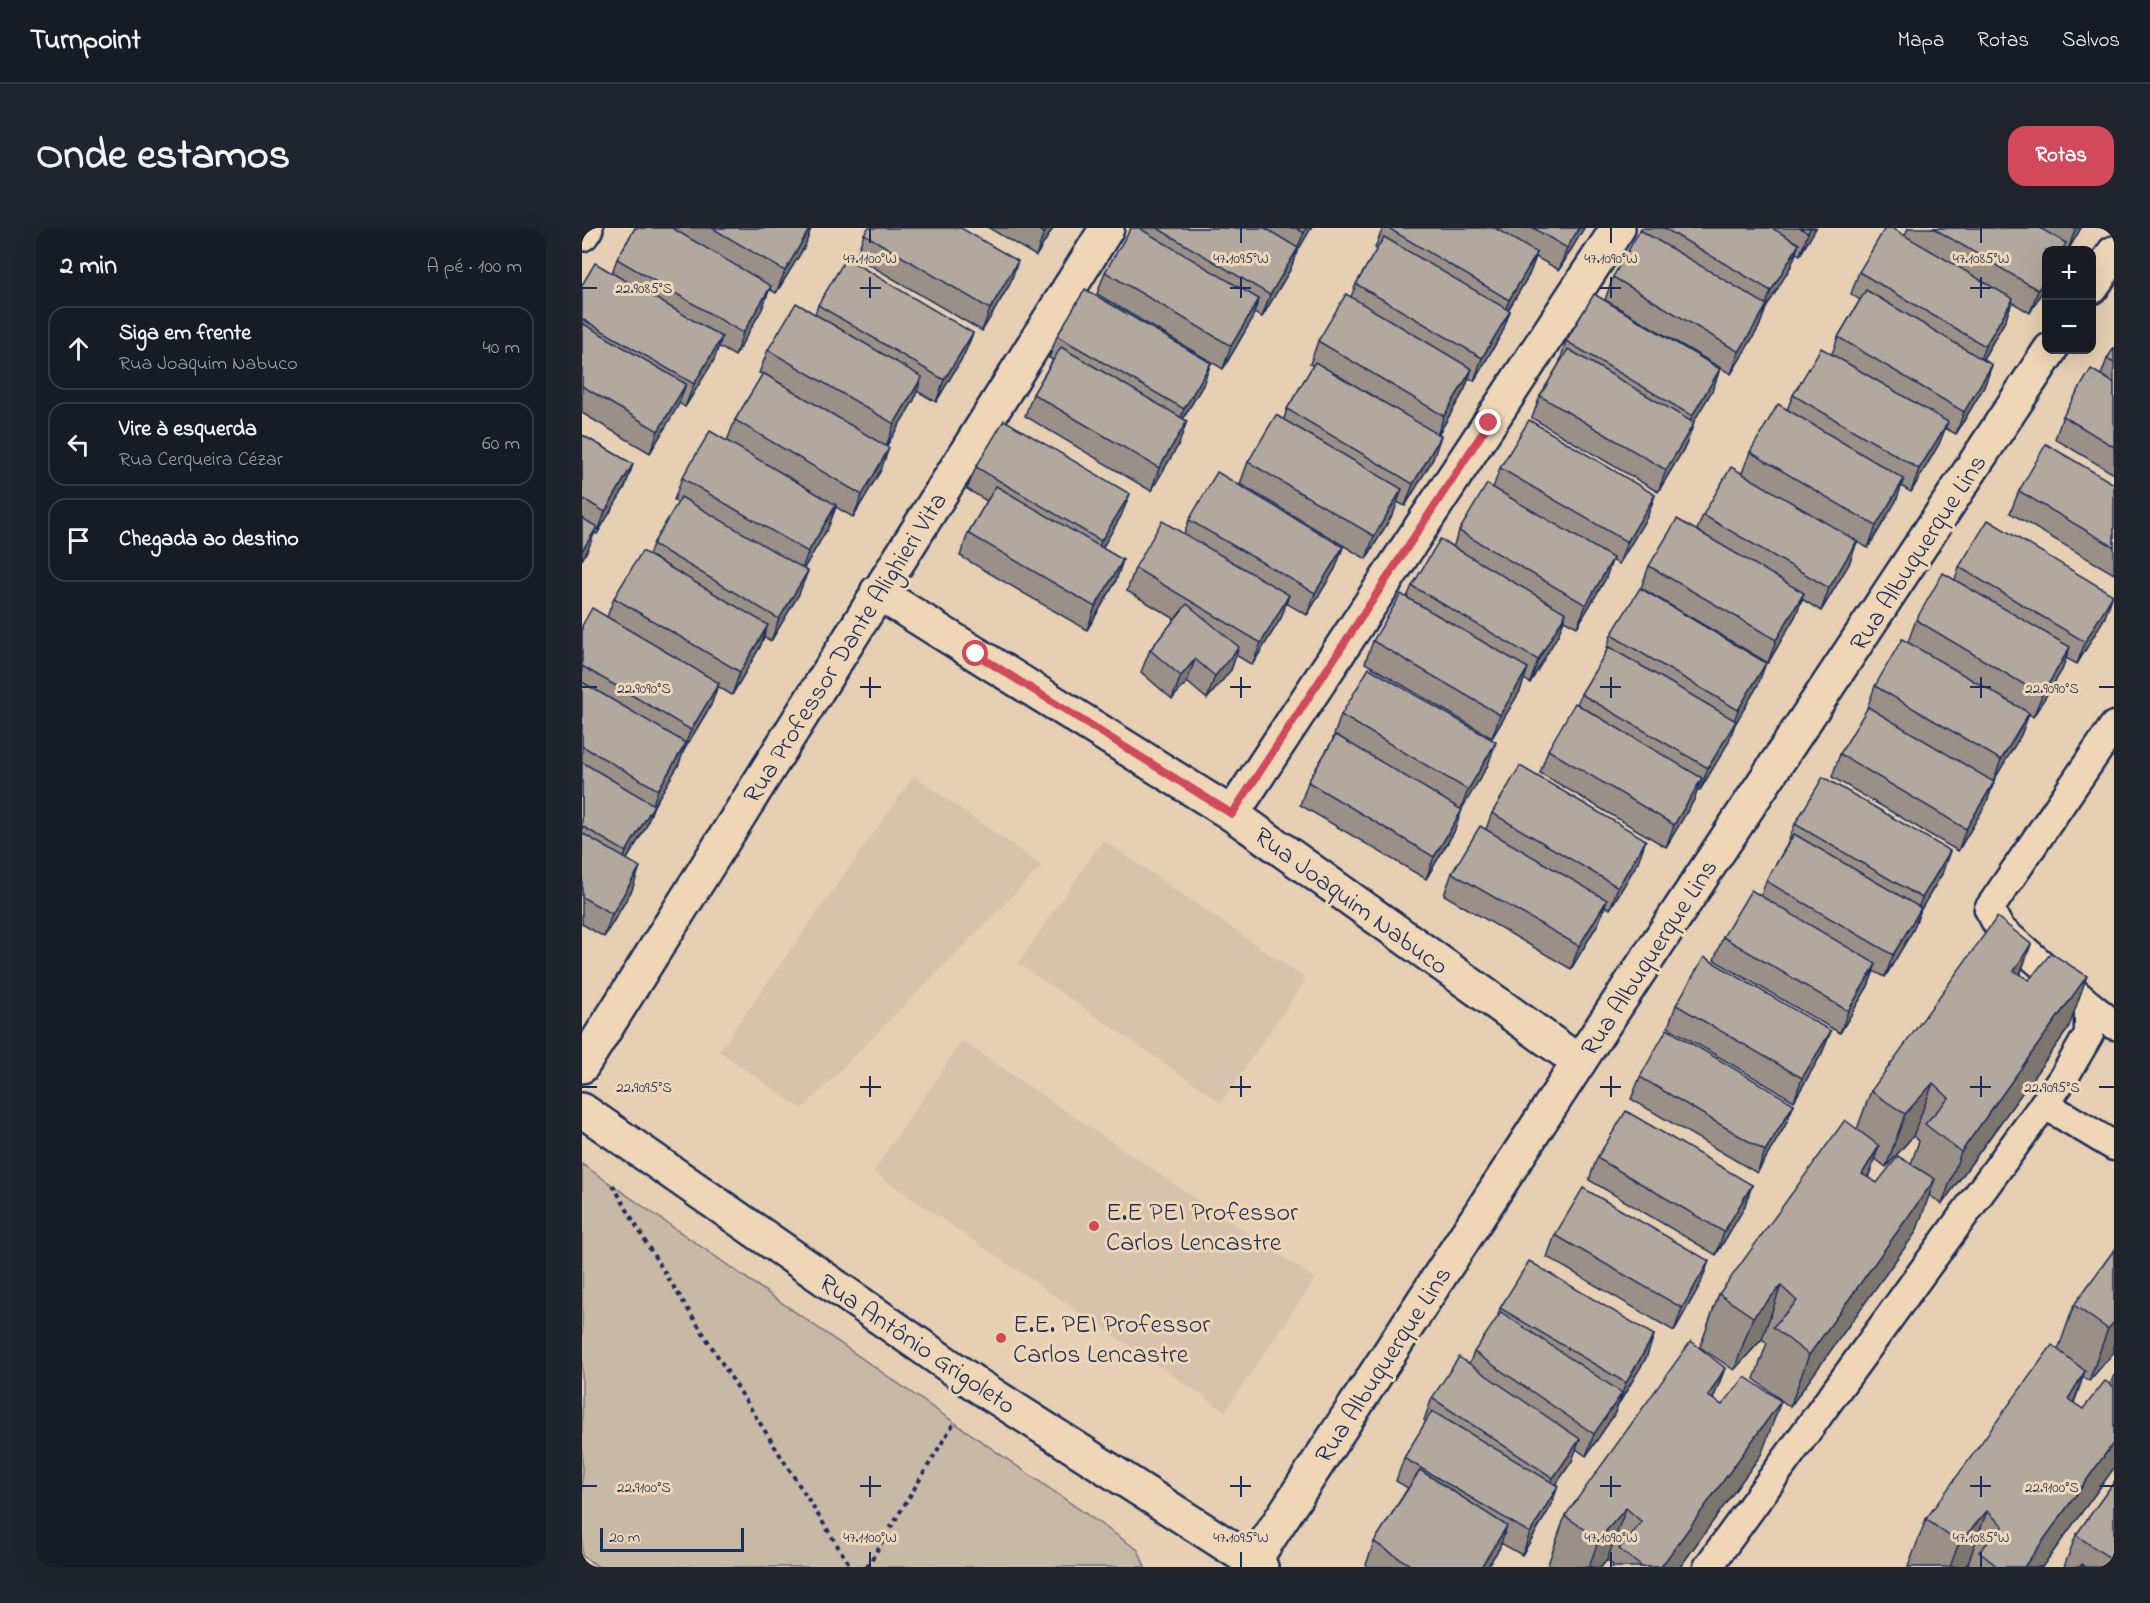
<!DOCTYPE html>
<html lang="pt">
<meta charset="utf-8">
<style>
:root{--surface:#171b24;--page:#20242c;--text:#f1f3f6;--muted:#9ea1a6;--line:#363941;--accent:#d1495b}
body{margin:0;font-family:"Indie Flower",sans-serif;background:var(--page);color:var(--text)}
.controls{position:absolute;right:18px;top:18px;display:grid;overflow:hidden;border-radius:12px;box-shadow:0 6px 24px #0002}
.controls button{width:54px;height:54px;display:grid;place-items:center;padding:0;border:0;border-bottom:2px solid var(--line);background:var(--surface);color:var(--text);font:30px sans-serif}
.scale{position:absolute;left:18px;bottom:15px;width:144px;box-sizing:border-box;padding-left:6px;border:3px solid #1b2f5e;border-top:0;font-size:16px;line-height:21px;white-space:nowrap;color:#1b2f5e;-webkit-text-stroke:4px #eed6b6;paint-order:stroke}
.stop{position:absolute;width:18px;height:18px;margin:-14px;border:4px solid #d1495b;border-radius:50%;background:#fff}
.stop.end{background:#d1495b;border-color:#fff;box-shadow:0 2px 6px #0008}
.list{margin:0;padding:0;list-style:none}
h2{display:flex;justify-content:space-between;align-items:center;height:78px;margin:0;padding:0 24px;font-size:26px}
h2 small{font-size:20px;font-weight:400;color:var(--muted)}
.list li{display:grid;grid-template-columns:39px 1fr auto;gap:18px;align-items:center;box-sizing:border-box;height:84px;margin:0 12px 12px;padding:0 12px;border:2px solid var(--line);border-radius:18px}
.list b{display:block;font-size:22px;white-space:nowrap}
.list p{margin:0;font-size:20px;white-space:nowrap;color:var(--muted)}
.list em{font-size:20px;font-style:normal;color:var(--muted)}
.icon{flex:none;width:33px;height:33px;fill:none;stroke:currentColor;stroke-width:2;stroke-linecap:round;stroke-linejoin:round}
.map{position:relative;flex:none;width:1532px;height:1339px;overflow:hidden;border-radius:18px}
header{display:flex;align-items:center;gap:36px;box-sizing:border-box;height:84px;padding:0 30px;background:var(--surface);border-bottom:2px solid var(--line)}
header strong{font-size:28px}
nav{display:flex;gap:33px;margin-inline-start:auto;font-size:21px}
.intro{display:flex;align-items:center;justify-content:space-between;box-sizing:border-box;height:144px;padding:0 36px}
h1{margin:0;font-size:42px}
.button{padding:15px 27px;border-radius:18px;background:var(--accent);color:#fff;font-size:21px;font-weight:700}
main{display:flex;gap:36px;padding:0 36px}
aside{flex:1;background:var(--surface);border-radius:18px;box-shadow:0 6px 24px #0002}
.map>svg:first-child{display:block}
</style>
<header>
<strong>Turnpoint</strong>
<nav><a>Mapa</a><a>Rotas</a><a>Salvos</a></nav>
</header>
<div class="intro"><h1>Onde estamos</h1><a class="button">Rotas</a></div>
<main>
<aside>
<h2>2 min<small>A pé · 100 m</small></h2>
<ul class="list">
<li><svg class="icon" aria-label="ahead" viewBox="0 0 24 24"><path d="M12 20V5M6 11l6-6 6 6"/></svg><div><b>Siga em frente</b><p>Rua Joaquim Nabuco</p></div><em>40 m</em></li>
<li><svg class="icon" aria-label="left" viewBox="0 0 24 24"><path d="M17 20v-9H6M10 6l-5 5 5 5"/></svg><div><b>Vire à esquerda</b><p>Rua Cerqueira Cézar</p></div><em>60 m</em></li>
<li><svg class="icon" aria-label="arrive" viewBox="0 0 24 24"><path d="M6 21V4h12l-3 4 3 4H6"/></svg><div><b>Chegada ao destino</b></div></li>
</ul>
</aside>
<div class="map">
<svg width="1532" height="1339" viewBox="0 0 1532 1339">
<rect width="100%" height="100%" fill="#e6cfb2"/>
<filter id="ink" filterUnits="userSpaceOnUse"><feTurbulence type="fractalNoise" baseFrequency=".0167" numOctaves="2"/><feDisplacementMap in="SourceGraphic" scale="12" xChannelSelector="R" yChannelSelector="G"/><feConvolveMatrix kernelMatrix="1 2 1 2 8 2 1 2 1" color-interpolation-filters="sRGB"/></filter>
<g filter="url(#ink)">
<g fill="#d7c3ac">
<path d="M332,548l128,90 -240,243 -83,-58z"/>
<path d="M521,612l203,139 -85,123 -203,-139z"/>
<path d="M380,813l353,238 -90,132 -352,-239z"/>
</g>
<path fill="#c8b8a6" stroke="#727482" stroke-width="1.5" d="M0,936l556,386 7,17h-546l-17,-11z"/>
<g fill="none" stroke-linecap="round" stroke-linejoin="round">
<g stroke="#1b2f5e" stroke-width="33">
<g id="lane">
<path d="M1507,777l25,20"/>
<path d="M1462,876l70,42"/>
<path d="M1126,1339l356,-490 25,-43v-29l-89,-76 -11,-20 125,-183"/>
</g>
</g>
<g stroke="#1b2f5e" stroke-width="38">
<g id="street">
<path d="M0,6l4,-6"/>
<path d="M295,364l355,222 347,248"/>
<path d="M650,586l386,-586"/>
<path d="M0,838l525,-838"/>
<path d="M0,882l395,275 284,182"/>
</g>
</g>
<g stroke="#1b2f5e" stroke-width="38">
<g id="secondary">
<path d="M1510,59l22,-34"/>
<path d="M668,1339l329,-505 471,-712"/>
</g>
</g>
<g stroke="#1b2f5e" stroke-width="4" stroke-dasharray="4.5 4.5" stroke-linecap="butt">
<path d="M31,957l33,58 205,324"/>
<path d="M285,1339l88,-146"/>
</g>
<use href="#lane" stroke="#eed6b6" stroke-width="28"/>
<use href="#street" stroke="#eed6b6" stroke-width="33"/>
<use href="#secondary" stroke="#eed6b6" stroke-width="33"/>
</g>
<g fill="#9a9087" stroke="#1b2f5e" stroke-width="1.5" fill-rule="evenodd">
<path d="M53,0h176l-6,18 -29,47 -7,-4 -7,20 -27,47 -17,-10 -4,14 -29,47 -6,-4 -29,50 -68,-40v-128l30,-12 5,-14z"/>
<path d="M407,0h64l-17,28z"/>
<path d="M560,0h169l-15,26 -6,16 -28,47 -8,-4 -3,8 -28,48 -126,-75 8,-22z"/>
<path d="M801,0h201l-25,42 -23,-13 -7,18 -21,35 2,1 -8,22 -28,48 -5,-3 -5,13 -26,44 -5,24 -28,47 -8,-4 -3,10 -28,47 -126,-75 8,-22 36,-43 3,-10 26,-43 -3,-2 8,-23 33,-44 5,-13 21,-35 -2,-1z"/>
<path d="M1059,0h175l-16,27 -4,-2 -5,13 -25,42 -7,19 -28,47 -126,-74 8,-23 26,-44z"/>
<path d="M1326,0h173l-13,22h-22v34l-16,29 -18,-11 -7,19 -22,38 9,6 -8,22 -28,47 -11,-6 -6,16 -28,48 -10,-6 -5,15 -28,47 -11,-6 -8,22 -28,47 -19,-12 -6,16 -28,48 -127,-75 8,-22 48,-36 6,-15 39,-42 8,-21 37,-42 6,-15 39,-41 6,-17 22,-37 -9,-6 8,-22 46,-37z"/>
<path d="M282,6l146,50 -28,47 -126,-74z"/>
<path d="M236,77l155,28 -9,22 -28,47 -19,-11 -3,9 -28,46 -5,24 -28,47 -17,-10 -8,21 -25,41 -4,25 -28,47 -7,-4 -4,10 -28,48 -15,-9 -6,19 -27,45 -6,16 -24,39 -8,22 -19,32 5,31 -28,47 -22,-13v-298l25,-9 7,-19 35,-43 4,-11 25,-41 -4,-3 8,-22 45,-37 8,-21 28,-46 -4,-1 9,-23 47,-36z"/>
<path d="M475,108l146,49 -20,34 -4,25 -28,47 -126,-75 8,-22 20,-34 -4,-2z"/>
<path d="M984,113l154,28 -8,22 -19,31 -7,23 -28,47 -126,-74 8,-22 19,-32z"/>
<path d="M1532,120v126l-59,-35 8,-23 38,-41 6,-16z"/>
<path d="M0,207l51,29 -8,23 -28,47 -3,-1 -6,16 -6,11z"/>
<path d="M394,239l145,49 -19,32 21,12 -8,23 -28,47 -127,-74 8,-23 19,-32 -20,-12z"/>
<path d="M918,240l155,27 -8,22 -28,47 -7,-4 -7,20 -28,47 -13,-7 -6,15 -28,48 -6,-4 -4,12 -28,47 -127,-75 8,-22 34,-44 5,-11 41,-39 6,-16 34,-43z"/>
<path d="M1532,256v90l-104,-61 9,-22z"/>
<path d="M607,292l154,27 -8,22 -28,46 -21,-12 -5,15 -29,47 -16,-10 -5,15 -24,29 -20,-17 -15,17 -31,-27 9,-22 25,-31 -48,-28 8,-23 49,-34z"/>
<path d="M1377,339l146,50 -28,47 -11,-6 -4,12 -29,47 -4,-3 -8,21 -28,46 1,1 -8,22 -28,47 -126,-74 8,-23 28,-45 -1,-1 8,-22 33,-44 8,-22 39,-40z"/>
<path d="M1029,407l147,50 -23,39 -7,19 -28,47 -2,-1 -4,11 -28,47 -126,-74 8,-23 29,-45 4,-11 24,-39z"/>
<path d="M759,487l147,50 -27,44 -7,23 -28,47 -126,-74 8,-23 26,-44h-1z"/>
<path d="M910,585l146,49 -28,47 -5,-3 -6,16 -28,47 -127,-74 8,-22 34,-44z"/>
<path d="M1213,596l147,50 -21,35 -8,21 -28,47 -11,-6 -6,15 -28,47 -126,-73 9,-23 38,-41 5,-15 21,-36z"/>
<path d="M1449,716l-11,31 48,54 -126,175 -13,-9 -13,37 -126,175 -36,-28 13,-36 -5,-4 -28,31 -34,-23 19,-53 138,-165 14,-38zM1331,908l6,5 -8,23 -34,19 -9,-5 7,-19 11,8z"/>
<path d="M1094,777l155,26 -9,22 -28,48 -126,-74z"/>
<path d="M1058,849l154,27 -9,22 -28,47 -126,-74z"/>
<path d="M1015,930l155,27 -8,23 -28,47 -127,-75z"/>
<path d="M973,1007l146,48 -27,48 -127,-74z"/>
<path d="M1532,1022v102l-25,29 -6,-4 -9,26 9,6 27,-24 4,-10v93l-72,99h-70l-4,-4 -4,4h-56l18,-48 132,-169 16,-45z"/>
<path d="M918,1080l154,27 -8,23 -28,47 -4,10 -28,41 -10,-7 -4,12 -16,23 2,2 -8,22 -28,47 -21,-12 -2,6 -12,18h-118l-3,-2 8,-23 34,-54 -12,-7 8,-23 22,-36 -2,-2 8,-22 37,-34 5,-12 23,-33z"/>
<path d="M1143,1140l-12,31 49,54 -82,114h-68l1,-2 -6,-5 -6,7h-54l18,-51z"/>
<path d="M1532,1254v85h-50l12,-32z"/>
</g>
<g fill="#7d766e" stroke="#1b2f5e" stroke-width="1.5">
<path d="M228,0h1l-6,18 -29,47 9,-22z"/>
<path d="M466,0h5l-17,28 8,-23z"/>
<path d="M724,0h5l-15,26 -6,16 -28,47 8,-22 27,-46z"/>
<path d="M997,0h5l-25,42 8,-22z"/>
<path d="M1228,0h6l-16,27 8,-22z"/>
<path d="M1494,0h5l-13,22 7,-20z"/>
<path d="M1217,16l-8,22 -25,42 -7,19 -28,47 8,-22 25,-42 7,-19z"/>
<path d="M955,25l-8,22 -28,47 8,-22z"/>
<path d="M436,33l-8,23 -28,47 8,-22z"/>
<path d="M1464,48v8l-16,29 8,-23z"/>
<path d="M189,58l-9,23 -27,47 8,-23z"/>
<path d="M677,71l-8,22 -28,48 8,-23z"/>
<path d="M1431,71l-8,22 -28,48 8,-23z"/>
<path d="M928,83l-8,22 -28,48 8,-23z"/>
<path d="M391,105l-9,22 -28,47 8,-22z"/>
<path d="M140,109l-8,23 -29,47 9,-23z"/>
<path d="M629,135l-8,22 -28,47 9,-23z"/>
<path d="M1410,137l-8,22 -28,47 8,-22z"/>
<path d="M890,141l-8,22 -28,47 8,-22z"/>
<path d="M1138,141l-8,22 -28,47 8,-22z"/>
<path d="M340,149l-8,23 -28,47 8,-23z"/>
<path d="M104,156l-8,22 -28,47 8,-22z"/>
<path d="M605,193l-8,23 -28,47 8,-23z"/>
<path d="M1366,194l-9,22 -28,48 8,-23z"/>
<path d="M1112,195l-8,22 -28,47 8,-22z"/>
<path d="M859,208l-8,23 -28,47 8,-22z"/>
<path d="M307,220l-8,22 -28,47 9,-22z"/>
<path d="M51,236l-8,23 -28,47 8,-22z"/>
<path d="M1322,251l-8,22 -28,47 8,-22z"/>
<path d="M820,261l-8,23 -28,47 8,-23z"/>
<path d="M548,266l-9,22 -28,48 8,-23z"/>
<path d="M1073,267l-8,22 -28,47 8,-22z"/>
<path d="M254,277l-8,23 -28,47 8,-23z"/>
<path d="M15,299l-9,22 -6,11v-9z"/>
<path d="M1275,313l-8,23 -28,47 8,-23z"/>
<path d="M761,319l-8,22 -28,46 8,-22z"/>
<path d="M1031,330l-8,22 -28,47 9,-22z"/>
<path d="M541,332l-8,23 -28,47 8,-23z"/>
<path d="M226,343l-9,23 -28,47 8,-22z"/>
<path d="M1222,365l-8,22 -28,48 8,-23z"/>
<path d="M707,367l-8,23 -29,47 9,-22z"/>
<path d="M1531,367l-8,22 -28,47 8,-22z"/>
<path d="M984,385l-8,22 -28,48 8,-23z"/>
<path d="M186,397l-8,22 -28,48 8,-23z"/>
<path d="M657,419l-8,23 -24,29 8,-23z"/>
<path d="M1488,419l-8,23 -29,47 9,-22z"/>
<path d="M613,431l-8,23 -15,17 9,-23z"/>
<path d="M1184,435l-8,22 -23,39 -7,19 -28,47 8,-22 23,-39 7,-19z"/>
<path d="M946,440l-8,23 -28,47 8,-23z"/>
<path d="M137,455l-8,22 -27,45 -6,16 -28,46 8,-22 27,-45 6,-15z"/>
<path d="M1447,485l-8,22 -28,47 8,-22z"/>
<path d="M914,514l-8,23 -28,47 8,-22z"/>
<path d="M1120,550l-8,22 -28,47 8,-22z"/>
<path d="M1412,554l-8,22 -28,47 8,-22z"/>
<path d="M72,577l-8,22 -28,47 8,-22z"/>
<path d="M880,582l-8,22 -28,47 8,-22z"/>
<path d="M1064,612l-8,22 -28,47 8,-22z"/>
<path d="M1368,623l-8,23 -21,35 -8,21 -28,47 8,-22 21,-35 8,-22z"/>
<path d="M58,639l-8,23 -28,47 8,-23z"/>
<path d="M1025,672l-8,22 -28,47 8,-23z"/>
<path d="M1449,716l-19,52 2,-25z"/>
<path d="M1294,736l-8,22 -28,47 8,-22z"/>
<path d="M1505,748l-19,53 -126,175 19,-52z"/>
<path d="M1249,803l-9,22 -28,48 8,-23z"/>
<path d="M1351,855l-20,53 -27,31 19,-53z"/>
<path d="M1212,876l-9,22 -28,47 8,-22z"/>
<path d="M1297,918l-19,53 2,-25z"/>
<path d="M1353,951l-19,53 -126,175 19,-52z"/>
<path d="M1170,957l-8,23 -28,47 8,-23z"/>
<path d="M1127,1033l-8,22 -27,48 8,-23z"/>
<path d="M1199,1058l-19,53 -28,31 19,-53z"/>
<path d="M1532,1094v30l-25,29 19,-52z"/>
<path d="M1072,1107l-8,23 -28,47 8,-22z"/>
<path d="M1143,1140l-20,52 3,-24z"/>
<path d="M1503,1143l-19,52 2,-24z"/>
<path d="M1040,1165l-8,22 -28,41 8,-22z"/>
<path d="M1199,1173l-19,52 -82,114h-19z"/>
<path d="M998,1211l-8,22 -27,40 8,-23z"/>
<path d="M1532,1214v26l-72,99h-18z"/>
<path d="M976,1258l-8,22 -28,47 8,-22z"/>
<path d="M1044,1280l-19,52 -6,7h-12l10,-28z"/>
<path d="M1405,1283l-19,52 -4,4h-14l9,-24z"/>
<path d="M925,1298l-8,23 -12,18h-6z"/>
<path d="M1532,1326v13h-7l3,-9z"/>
</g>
<g fill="#b3a89d" stroke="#1b2f5e" stroke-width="1.5">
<path d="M53,0h37l99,58 -28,47 -126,-74z"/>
<path d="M130,0h98l-25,43z"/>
<path d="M286,0h93l57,33 -28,48 -126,-75z"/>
<path d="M453,0h13l-4,5z"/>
<path d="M549,0h8l120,71 -28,47 -126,-74z"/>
<path d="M575,0h108l33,20 -28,47z"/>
<path d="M714,0h10l-2,5z"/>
<path d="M806,0h107l42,25 -28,47z"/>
<path d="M951,0h46l-12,20z"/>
<path d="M1082,0h108l27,16 -28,47z"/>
<path d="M1218,0h10l-2,5z"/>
<path d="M1303,0h7l121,71 -28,47 -126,-74z"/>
<path d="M1351,0h107l26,15 -4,7h-16v26l-8,14z"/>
<path d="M1058,2l127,75 -28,47 -126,-75z"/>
<path d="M802,9l126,74 -28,47 -126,-74z"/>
<path d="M264,30l127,75 -29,47 -126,-75z"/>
<path d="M13,35l127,74 -28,47 -112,-65v-34z"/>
<path d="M503,61l126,74 -27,46 -127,-73z"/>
<path d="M1284,62l126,75 -28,47 -126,-75z"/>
<path d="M764,66l126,75 -28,47 -126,-75z"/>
<path d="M1012,66l126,75 -28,47 -126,-75z"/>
<path d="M214,75l126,74 -28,47 -126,-74z"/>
<path d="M0,95l104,61 -28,47 -76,-45z"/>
<path d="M479,119l126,74 -28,47 -126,-74z"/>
<path d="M1239,120l127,74 -29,47 -126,-74z"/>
<path d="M1532,120v15l-7,-4z"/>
<path d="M986,121l126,74 -28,47 -126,-74z"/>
<path d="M733,134l126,74 -28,48 -126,-75z"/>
<path d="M1509,141l23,14v64l-51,-31z"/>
<path d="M181,145l126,75 -27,47 -127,-75z"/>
<path d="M1196,176l126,75 -28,47 -126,-74z"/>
<path d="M694,187l126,74 -28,47 -126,-74z"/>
<path d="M422,192l126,74 -29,47 -125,-74z"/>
<path d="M947,192l126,75 -28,47 -127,-74z"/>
<path d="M128,203l126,74 -28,47 -126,-74z"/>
<path d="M0,207l51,29 -28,48 -23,-14z"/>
<path d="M1464,216l68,40v63l-95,-56z"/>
<path d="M1149,239l126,74 -28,47 -126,-73z"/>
<path d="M635,244l126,75 -28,46 -126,-73z"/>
<path d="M905,256l126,74 -27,47 -127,-74z"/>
<path d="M414,258l127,74 -28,47 -127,-74z"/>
<path d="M99,269l127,74 -29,48 -126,-75z"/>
<path d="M0,290l15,9 -15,24z"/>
<path d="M1095,291l127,74 -28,47 -127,-74z"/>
<path d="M1406,292l125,75 -28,47 -126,-75z"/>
<path d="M580,293l127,74 -28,48 -126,-75z"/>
<path d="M858,311l126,74 -28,47 -126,-74z"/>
<path d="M60,323l126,74 -28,47 -126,-74z"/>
<path d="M1361,345l127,74 -28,48 -126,-75z"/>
<path d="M1058,360l126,75 -28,47 -127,-75z"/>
<path d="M819,366l127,74 -28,47 -127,-74z"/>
<path d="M605,376l52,43 -24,29 -20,-17 -14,17 -31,-26z"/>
<path d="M10,380l127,75 -28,47 -109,-64v-40z"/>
<path d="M1320,411l127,74 -28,47 -126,-74z"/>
<path d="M1027,419l127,74 -28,47 -127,-74z"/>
<path d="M787,440l127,74 -28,48 -127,-75z"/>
<path d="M0,454l104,61 -28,47 -76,-44z"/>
<path d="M993,475l127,75 -28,47 -126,-75z"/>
<path d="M1286,479l126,75 -28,47 -126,-75z"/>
<path d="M754,507l126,75 -28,47 -126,-75z"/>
<path d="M0,534l72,43 -28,47 -44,-26z"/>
<path d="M938,538l126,74 -28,47 -126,-74z"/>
<path d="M1241,549l127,74 -28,47 -127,-74z"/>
<path d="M898,598l127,74 -28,46 -127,-73z"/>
<path d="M0,605l58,34 -28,47 -30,-17z"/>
<path d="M1212,606l127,74 -28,47 -127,-74z"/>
<path d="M1169,662l125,74 -28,47 -125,-74z"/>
<path d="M1415,689l34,27 -17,27 15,9 22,-27 36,23 -126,176 -36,-28 24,-26 -16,-15 -28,31 -34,-23z"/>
<path d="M1122,729l127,74 -29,47 -126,-73z"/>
<path d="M1085,801l127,75 -29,47 -125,-74z"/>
<path d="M1044,883l126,74 -28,47 -127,-74z"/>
<path d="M1263,892l34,26 -17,28 15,9 21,-27 37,23 -126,176 -36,-28 24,-26 -16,-15 -28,31 -34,-23z"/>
<path d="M1001,960l126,73 -27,47 -127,-73z"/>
<path d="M1532,1022v72l-6,7 -34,-24z"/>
<path d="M947,1033l125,74 -28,48 -126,-75z"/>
<path d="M919,1084l121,81 -28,41 -120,-82z"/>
<path d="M1109,1113l34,27 -17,28 14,9 23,-28 36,24 -120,166h-19l-23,-18 23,-27 -16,-14 -27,31 -34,-23z"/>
<path d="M1470,1117l33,26 -17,28 15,10 22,-28 9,6v55l-90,125h-26l-19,-15 24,-26 -16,-15 -28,32 -33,-24z"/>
<path d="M877,1129l121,82 -27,39 -121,-80z"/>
<path d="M850,1183l126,75 -28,47 -126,-75z"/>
<path d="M838,1242l87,56 -26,41h-68l-39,-25z"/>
<path d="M1532,1254v72l-4,4 -34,-23z"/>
<path d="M1500,1336l4,3h-6z"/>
</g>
</g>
<g fill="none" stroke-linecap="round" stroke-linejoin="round" filter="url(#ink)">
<path stroke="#d1495b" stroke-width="8" d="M394,426l256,160 257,-391"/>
</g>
<path fill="none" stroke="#1b2f5e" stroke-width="2" d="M288,0v15M659,0v15M1029,0v15M1399,0v15M288,49v21M659,49v21M1029,49v21M1399,49v21M0,60h15M278,60h21M648,60h21M1018,60h21M1388,60h21M288,449v21M659,449v21M1029,449v21M1399,449v21M0,459h15M278,459h21M648,459h21M1018,459h21M1388,459h21M1517,459h15M288,848v21M659,848v21M1029,848v21M1399,848v21M0,859h15M278,859h21M648,859h21M1018,859h21M1388,859h21M1517,859h15M288,1248v21M659,1248v21M1029,1248v21M1399,1248v21M0,1258h15M278,1258h21M648,1258h21M1018,1258h21M1388,1258h21M1517,1258h15M288,1324v15M659,1324v15M1029,1324v15M1399,1324v15"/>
<g fill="#d1495b" stroke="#eed6b6" stroke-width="2">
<circle cx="512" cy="998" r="6"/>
<circle cx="419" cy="1110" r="6"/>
</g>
<g text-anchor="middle" stroke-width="6" stroke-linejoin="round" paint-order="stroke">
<g font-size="26" fill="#1b2f5e" stroke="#eed6b6">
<text transform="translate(1335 324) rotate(-57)" y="9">Rua Albuquerque Lins</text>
<text transform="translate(262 419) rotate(-58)" y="9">Rua Professor Dante Alighieri Vita</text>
<text transform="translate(770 672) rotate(36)" y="9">Rua Joaquim Nabuco</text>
<text transform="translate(1066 729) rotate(-57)" y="9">Rua Albuquerque Lins</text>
<text transform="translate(336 1115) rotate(34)" y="9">Rua Antônio Grigoleto</text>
<text transform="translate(800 1136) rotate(-57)" y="9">Rua Albuquerque Lins</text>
</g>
<g font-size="26" fill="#1b2f5e" stroke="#eed6b6" text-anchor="start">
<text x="524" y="992">E.E PEI Professor<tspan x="524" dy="30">Carlos Lencastre</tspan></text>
<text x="431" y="1104">E.E. PEI Professor<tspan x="431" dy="30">Carlos Lencastre</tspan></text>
</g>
</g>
<g font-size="15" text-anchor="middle" fill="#1b2f5e" stroke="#eed6b6" stroke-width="6" stroke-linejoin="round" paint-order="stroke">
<text x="288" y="35">47.1100°W</text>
<text x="659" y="35">47.1095°W</text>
<text x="1029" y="35">47.1090°W</text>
<text x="1399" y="35">47.1085°W</text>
<text x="62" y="65">22.9085°S</text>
<text x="62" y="465">22.9090°S</text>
<text x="1470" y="465">22.9090°S</text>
<text x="62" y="864">22.9095°S</text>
<text x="1470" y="864">22.9095°S</text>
<text x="62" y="1264">22.9100°S</text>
<text x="1470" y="1264">22.9100°S</text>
<text x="288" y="1314">47.1100°W</text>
<text x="659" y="1314">47.1095°W</text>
<text x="1029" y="1314">47.1090°W</text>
<text x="1399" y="1314">47.1085°W</text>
</g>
</svg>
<div class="controls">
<button>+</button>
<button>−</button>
</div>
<div class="scale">20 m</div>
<div class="stop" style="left:394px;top:426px"></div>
<div class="stop end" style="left:907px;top:195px"></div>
</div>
</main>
